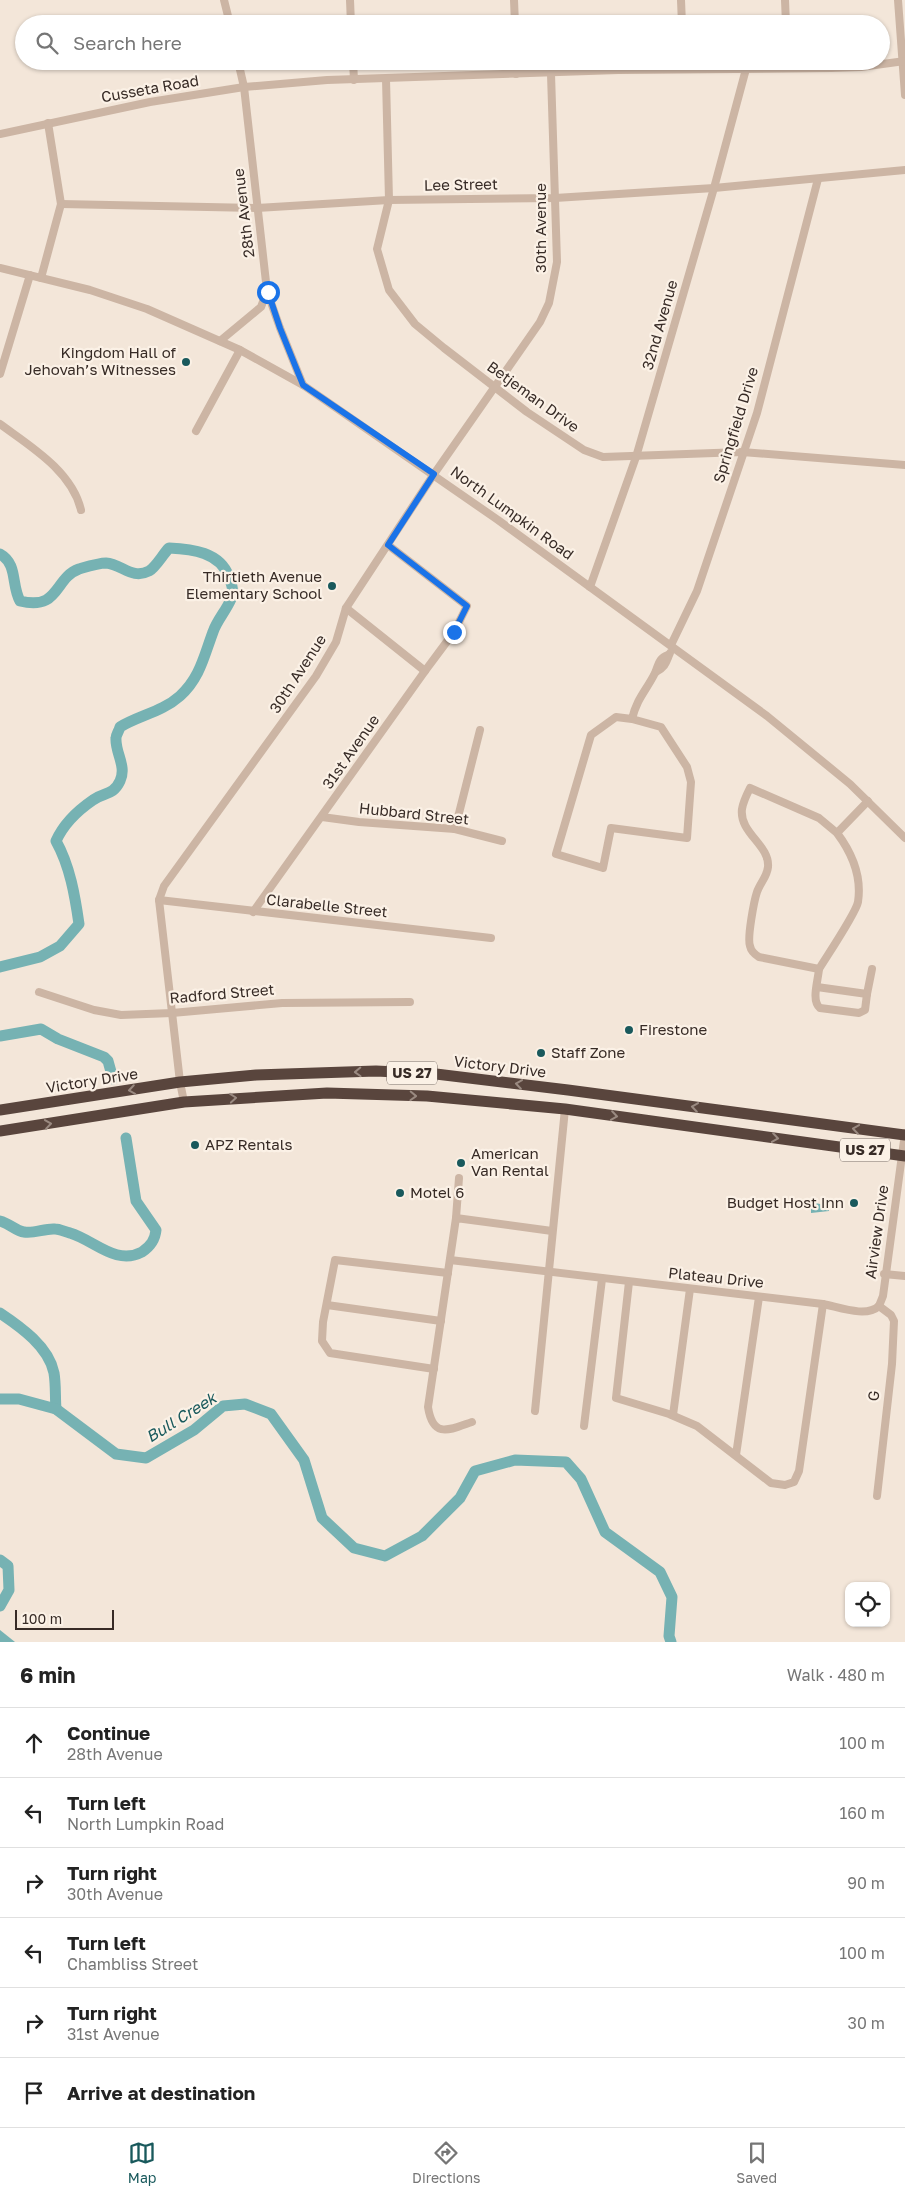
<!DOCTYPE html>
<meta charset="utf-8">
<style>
:root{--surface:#fff;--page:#f6f6f6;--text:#222;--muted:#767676;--line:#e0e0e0;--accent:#19595c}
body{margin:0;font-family:"Golos Text",sans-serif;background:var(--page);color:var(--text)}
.controls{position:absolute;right:15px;bottom:15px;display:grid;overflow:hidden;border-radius:10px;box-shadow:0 1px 4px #0004}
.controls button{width:45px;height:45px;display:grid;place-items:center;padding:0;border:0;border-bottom:1px solid var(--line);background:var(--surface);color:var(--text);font:25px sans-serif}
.scale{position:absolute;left:15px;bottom:12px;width:99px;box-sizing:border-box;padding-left:5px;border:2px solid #372b26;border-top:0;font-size:14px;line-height:18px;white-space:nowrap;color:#372b26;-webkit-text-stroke:4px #fbf1e6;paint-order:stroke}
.stop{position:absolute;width:15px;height:15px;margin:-11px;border:4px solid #1a73e8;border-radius:50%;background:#fff}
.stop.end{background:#1a73e8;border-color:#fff;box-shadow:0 1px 5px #0008}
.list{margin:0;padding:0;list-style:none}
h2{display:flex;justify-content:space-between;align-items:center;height:65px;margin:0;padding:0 20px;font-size:21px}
h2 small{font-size:16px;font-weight:400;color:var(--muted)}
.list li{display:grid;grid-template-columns:32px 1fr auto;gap:15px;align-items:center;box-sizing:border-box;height:70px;padding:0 20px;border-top:1px solid var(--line)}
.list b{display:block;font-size:19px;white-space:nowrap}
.list p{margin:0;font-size:16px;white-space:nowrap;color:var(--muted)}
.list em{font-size:16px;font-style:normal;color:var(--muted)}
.icon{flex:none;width:28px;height:28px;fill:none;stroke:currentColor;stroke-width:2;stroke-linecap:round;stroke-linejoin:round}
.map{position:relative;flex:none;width:905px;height:1642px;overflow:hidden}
.search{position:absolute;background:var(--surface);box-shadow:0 1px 4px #0004;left:15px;right:15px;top:15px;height:55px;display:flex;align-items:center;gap:12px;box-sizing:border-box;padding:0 18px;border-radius:28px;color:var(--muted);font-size:19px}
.sheet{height:485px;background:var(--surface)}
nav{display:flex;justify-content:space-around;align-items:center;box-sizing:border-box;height:70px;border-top:1px solid var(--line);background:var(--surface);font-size:14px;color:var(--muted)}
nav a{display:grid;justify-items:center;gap:2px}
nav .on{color:var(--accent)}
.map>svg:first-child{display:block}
</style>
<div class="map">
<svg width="905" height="1642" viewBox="0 0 905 1642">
<rect width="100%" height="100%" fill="#f3e6d9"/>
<g fill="#76b2b3">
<path d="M811,1202l18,4v5l-18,2z"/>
<path d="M0,1630l15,12h-15z"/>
</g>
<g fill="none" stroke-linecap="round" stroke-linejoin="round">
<g stroke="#76b2b3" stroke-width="11">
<path d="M0,554c18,10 11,31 20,47 40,10 34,-23 59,-32 7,-2 20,-6 27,-6 16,1 26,17 43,8 7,-4 14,-17 20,-23 23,1 51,4 60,29 3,8 5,14 2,22 -5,12 -14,21 -18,33 -9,24 -13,46 -33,64 -18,16 -40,19 -60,31 -1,4 -4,8 -4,11 -1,15 11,28 4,43 -7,15 -16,11 -27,19 -16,11 -29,23 -37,41 14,25 19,55 23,83l-19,22 -20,11 -40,10"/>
<path d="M0,1036l41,-7 17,10 46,18 4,4 5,18"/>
<path d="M0,1221c9,2 16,10 24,11 10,2 21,-4 31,-3 5,0 10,3 15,4 24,7 46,33 72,19 9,-6 13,-12 14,-22l-20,-29 -10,-63"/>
<path d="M0,1313c21,14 49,34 54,60 2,12 1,24 2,36"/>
<path d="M0,1399h19l37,10 60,45 30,4 48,-28 29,-24 22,-2 26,10 33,46 18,58 32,30 31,8 37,-20 38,-38 15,-27 40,-11 51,2 15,17 24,53 55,40 12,25 -3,39 2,6"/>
<path d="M0,1560l8,6 1,24 -9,16"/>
</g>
<g stroke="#ccb5a4" stroke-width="8">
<path d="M224,0l6,24"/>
<path d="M350,0l1,24"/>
<path d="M514,0l1,24"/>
<path d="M681,0l1,24"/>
<path d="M785,0l1,24"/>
<path d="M898,0l7,95"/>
<path d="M238,61l6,26 23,204 13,37 23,57"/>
<path d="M353,61l1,19"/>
<path d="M516,61v13"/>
<path d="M386,79l3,121 -12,49 12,41 26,34 29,24 83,64 57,38 19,7 139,-5 163,13"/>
<path d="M0,134l150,-32 94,-15 83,-7 291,-10 213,-2 30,-1 44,-6"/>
<path d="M61,204l196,4 132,-8 166,-2 159,-10 191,-18"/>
<path d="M0,268l90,22 57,19 93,41 63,35 195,135 269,196 83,68 55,54"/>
<path d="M41,278l20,-74 -13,-81"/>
<path d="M220,341l41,-34 6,-16"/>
<path d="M0,374l30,-99"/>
<path d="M0,424c30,22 72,47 81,86"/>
<path d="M196,431l44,-81"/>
<path d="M590,587l46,-130 78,-269 32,-119"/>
<path d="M346,608l79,63"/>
<path d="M671,645l26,-54 60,-178 61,-234"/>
<path d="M656,672c10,-5 10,-10 14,-19"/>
<path d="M632,719l29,8 26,40 4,15 -4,56 -76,-10 -8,40 -47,-14 35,-119 25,-18 16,2c5,-21 14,-28 23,-46 4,-9 3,-14 13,-18"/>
<path d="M322,817l37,5 96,7 47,12"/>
<path d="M455,829l25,-99"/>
<path d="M837,833c15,20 25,43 21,69 -2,11 -31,54 -39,67l-60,-12c-5,-3 -8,-6 -9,-11 -3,-8 4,-45 7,-54 3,-9 10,-15 11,-25 2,-22 -29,-34 -26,-58 1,-7 5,-15 8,-21l69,30 18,15 31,-32"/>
<path d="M159,900l332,38"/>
<path d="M253,912l172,-241 29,-39 13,-26 -79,-61"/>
<path d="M817,987l50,7 -2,16 -6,3 -39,-5c-9,-7 -2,-27 -1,-39"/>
<path d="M39,992l55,18 27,5 51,-2 110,-10 128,-1"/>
<path d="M867,994l5,-25"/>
<path d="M184,1102l-4,-20 -21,-182 5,-14 152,-210 20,-34 10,-34 88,-134 106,-152 9,-19 8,-41 -6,-188"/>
<path d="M456,1218l3,-40"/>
<path d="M450,1260l373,44c16,3 43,14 56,2"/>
<path d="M884,1274l21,2"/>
<path d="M629,1282l-13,116 53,16 28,12 74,57 14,2 9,-3 5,-11 24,-167"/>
<path d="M327,1305l114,16"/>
<path d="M879,1306l4,-10 22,-163"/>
<path d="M434,1369l-104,-16 -8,-12 1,-19 12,-62 113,13"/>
<path d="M535,1411l30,-302"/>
<path d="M673,1415l17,-126"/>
<path d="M472,1422c-23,8 -39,17 -44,-15l28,-189 96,13"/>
<path d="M584,1426l18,-147"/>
<path d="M736,1455l23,-158"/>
<path d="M877,1496l15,-132 2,-43 -3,-6 -12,-9"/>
</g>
<g stroke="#59453d" stroke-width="11">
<path d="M0,1110l180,-28 76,-7 120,-4 60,3 132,16 337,45"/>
<path d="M0,1131l184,-29 143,-9 100,3 138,13 340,47"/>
</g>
</g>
<defs><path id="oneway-chevron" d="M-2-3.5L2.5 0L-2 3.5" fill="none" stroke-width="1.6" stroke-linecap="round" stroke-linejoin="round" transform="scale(1.25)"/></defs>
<g stroke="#9a8a81">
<use href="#oneway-chevron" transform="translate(358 1072) rotate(178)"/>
<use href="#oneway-chevron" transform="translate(519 1084) rotate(-172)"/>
<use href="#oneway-chevron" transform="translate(132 1090) rotate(171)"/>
<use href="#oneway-chevron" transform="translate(413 1096) rotate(2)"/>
<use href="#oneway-chevron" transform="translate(233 1098) rotate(-5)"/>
<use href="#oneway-chevron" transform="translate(695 1107) rotate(-172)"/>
<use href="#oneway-chevron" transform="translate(614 1116) rotate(8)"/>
<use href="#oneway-chevron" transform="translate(48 1124) rotate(-8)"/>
<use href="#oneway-chevron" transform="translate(856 1129) rotate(-172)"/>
<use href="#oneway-chevron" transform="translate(775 1138) rotate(8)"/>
</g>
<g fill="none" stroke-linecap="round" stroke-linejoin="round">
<path stroke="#1a73e8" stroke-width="6" d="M268,292l12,36 23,57 131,89 -46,71 79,61 -13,26"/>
</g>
<g fill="#19595c" stroke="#fbf1e6" stroke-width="2">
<circle cx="186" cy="362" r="5"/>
<circle cx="332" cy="586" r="5"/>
<circle cx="629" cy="1030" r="5"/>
<circle cx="541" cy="1053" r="5"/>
<circle cx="195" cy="1145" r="5"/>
<circle cx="461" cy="1163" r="5"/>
<circle cx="400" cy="1193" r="5"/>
<circle cx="854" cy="1203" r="5"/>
</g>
<g text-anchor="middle" stroke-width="4.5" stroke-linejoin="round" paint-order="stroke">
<g fill="#fbf1e6" stroke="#726660" stroke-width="1">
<rect x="387" y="1061.5" width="50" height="23" rx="4"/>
<rect x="840" y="1138.5" width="50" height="23" rx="4"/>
</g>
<g font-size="14" font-weight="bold" fill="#372b26">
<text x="412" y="1078">US 27</text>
<text x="865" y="1155">US 27</text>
</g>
<g font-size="15" fill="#372b26" stroke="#fbf1e6">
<text transform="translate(150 89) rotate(-10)" y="5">Cusseta Road</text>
<text transform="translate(461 185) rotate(-1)" y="5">Lee Street</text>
<text transform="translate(244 213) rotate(-97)" y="5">28th Avenue</text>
<text transform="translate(541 228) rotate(-90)" y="5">30th Avenue</text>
<text transform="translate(660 325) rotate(-74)" y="5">32nd Avenue</text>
<text transform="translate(533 397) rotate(36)" y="5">Betjeman Drive</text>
<text transform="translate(736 425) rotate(-73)" y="5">Springfield Drive</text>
<text transform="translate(512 513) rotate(36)" y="5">North Lumpkin Road</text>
<text transform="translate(298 674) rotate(-57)" y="5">30th Avenue</text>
<text transform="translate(351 752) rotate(-55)" y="5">31st Avenue</text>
<text transform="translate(414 814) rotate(6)" y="5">Hubbard Street</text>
<text transform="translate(327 906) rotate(6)" y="5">Clarabelle Street</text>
<text transform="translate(222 994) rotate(-5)" y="5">Radford Street</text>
<text transform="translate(500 1067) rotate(7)" y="5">Victory Drive</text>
<text transform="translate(92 1081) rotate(-9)" y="5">Victory Drive</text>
<text transform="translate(877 1232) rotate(-82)" y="5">Airview Drive</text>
<text transform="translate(716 1278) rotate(6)" y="5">Plateau Drive</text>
<text transform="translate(874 1396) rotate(-83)" y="5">G</text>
</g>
<g font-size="15" fill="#372b26" stroke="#fbf1e6" text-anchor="start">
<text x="176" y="358" text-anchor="end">Kingdom Hall of<tspan x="176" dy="17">Jehovah’s Witnesses</tspan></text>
<text x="322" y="582" text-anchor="end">Thirtieth Avenue<tspan x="322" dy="17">Elementary School</tspan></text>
<text x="639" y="1035">Firestone</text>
<text x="551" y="1058">Staff Zone</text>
<text x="205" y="1150">APZ Rentals</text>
<text x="471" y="1159">American<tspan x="471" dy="17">Van Rental</tspan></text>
<text x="410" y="1198">Motel 6</text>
<text x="844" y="1208" text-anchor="end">Budget Host Inn</text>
</g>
<g font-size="16" font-style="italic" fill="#19595c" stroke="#fbf1e6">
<text transform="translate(181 1417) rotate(-32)" y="6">Bull Creek</text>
</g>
</g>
</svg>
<div class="controls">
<button><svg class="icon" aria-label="locate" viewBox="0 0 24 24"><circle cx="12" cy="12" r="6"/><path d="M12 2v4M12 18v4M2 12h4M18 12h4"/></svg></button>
</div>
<div class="scale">100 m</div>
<div class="stop" style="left:268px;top:292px"></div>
<div class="stop end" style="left:454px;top:632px"></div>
<div class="search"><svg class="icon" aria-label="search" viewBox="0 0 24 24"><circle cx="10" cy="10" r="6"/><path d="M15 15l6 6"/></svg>Search here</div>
</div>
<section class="sheet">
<h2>6 min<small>Walk · 480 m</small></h2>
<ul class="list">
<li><svg class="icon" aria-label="ahead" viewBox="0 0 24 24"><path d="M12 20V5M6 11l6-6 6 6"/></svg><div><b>Continue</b><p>28th Avenue</p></div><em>100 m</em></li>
<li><svg class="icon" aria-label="left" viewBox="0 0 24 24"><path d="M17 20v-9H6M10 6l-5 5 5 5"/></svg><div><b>Turn left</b><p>North Lumpkin Road</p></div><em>160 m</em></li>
<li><svg class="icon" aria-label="right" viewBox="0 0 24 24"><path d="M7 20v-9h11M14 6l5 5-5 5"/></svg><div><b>Turn right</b><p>30th Avenue</p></div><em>90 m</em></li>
<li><svg class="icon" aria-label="left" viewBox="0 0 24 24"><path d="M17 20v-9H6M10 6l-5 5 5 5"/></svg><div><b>Turn left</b><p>Chambliss Street</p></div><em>100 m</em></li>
<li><svg class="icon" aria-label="right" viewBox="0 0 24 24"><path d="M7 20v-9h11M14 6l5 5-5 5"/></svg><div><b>Turn right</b><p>31st Avenue</p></div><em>30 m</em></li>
<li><svg class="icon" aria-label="arrive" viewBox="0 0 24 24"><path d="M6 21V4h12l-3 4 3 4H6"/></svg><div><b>Arrive at destination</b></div></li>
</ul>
</section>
<nav>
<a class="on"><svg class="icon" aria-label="map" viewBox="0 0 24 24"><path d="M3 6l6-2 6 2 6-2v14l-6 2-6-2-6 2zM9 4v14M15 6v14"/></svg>Map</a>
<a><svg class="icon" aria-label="directions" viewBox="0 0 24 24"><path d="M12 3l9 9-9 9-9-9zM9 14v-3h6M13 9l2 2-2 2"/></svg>Directions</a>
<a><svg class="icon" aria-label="saved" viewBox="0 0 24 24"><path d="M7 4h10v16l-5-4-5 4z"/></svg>Saved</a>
</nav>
